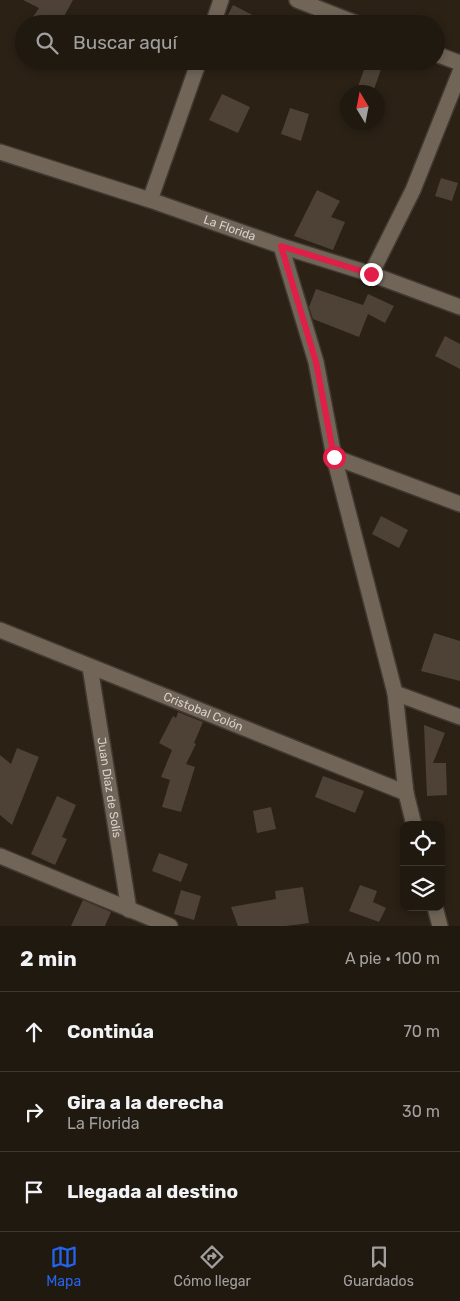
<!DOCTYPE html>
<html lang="es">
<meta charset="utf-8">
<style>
:root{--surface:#201910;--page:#2d261e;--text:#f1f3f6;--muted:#a2a09f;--line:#3d3830;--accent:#2563eb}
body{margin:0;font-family:Rubik,sans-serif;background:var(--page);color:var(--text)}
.controls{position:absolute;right:15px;bottom:15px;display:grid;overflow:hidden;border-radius:10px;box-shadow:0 2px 8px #0003}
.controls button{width:45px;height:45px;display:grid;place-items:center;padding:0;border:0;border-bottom:1px solid var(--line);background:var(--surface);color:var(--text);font:25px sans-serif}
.compass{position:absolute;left:340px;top:85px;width:45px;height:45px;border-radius:50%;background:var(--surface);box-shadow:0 2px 8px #0003;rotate:350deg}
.stop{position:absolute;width:15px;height:15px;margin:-11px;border:4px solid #e11d48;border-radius:50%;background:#fff}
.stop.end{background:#e11d48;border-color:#fff;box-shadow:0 1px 5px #0008}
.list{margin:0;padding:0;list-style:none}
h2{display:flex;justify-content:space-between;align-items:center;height:65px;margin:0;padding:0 20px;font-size:21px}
h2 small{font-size:16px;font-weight:400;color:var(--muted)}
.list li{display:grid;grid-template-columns:32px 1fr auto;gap:15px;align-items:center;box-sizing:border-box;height:80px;padding:0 20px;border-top:1px solid var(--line)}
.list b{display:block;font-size:19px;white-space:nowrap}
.list p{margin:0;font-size:16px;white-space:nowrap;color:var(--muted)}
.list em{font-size:16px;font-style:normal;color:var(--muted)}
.icon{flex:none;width:28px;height:28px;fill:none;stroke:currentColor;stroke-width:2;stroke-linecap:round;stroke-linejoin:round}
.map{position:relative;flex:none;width:460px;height:926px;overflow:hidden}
.search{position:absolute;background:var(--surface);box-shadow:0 2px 8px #0003;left:15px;right:15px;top:15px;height:55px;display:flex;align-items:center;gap:12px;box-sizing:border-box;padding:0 18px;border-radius:28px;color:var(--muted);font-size:19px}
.sheet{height:305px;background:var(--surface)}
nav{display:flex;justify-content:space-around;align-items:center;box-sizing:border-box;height:70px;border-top:1px solid var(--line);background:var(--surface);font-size:14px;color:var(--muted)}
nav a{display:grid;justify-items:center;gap:2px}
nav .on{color:var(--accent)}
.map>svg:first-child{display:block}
</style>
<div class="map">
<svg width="460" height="926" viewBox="0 0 460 926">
<rect width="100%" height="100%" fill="#2b2115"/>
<g fill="#4d4235">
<path d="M23,0h50l-11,20 -8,-4 -6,8h-20l11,-16z"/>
<path d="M233,5l37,19h-47z"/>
<path d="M367,61h17l-11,31h-17z"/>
<path d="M222,94l28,13 -12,26 -29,-13z"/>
<path d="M290,108l19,6 -8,27 -20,-7z"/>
<path d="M441,178l17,5 -6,18 -17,-5z"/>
<path d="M317,190l23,11 -9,16 14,5 -12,28 -39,-14z"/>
<path d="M316,289l47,16 5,-11 26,12 -9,17 -17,-9 -9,23 -46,-18 -4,-12z"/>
<path d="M445,336l15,8v25l-25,-13z"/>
<path d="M381,516l27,14 -9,18 -27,-14z"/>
<path d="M434,633l26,8v40l-39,-10z"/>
<path d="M178,712l25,10 -9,21 2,1 -10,20 9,3 -14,45 -19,-5 8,-27 -9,-3 11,-27 -13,-7 14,-27 3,2z"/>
<path d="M424,725l21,8 -12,30h13l1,32 -20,1z"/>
<path d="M17,748l22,9 -27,68 -12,-10v-60l11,9z"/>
<path d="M323,776l41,15 -9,22 -40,-16z"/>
<path d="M57,796l19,9 -14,32 5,2 -12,26 -24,-11z"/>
<path d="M271,807l5,22 -19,4 -4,-22z"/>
<path d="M159,853l29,11 -7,18 -29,-11z"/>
<path d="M360,885l17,6 -4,11 13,6 -7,14 -30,-11z"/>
<path d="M303,887l6,36 -23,3h-48l-7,-19 45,-8 -1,-8z"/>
<path d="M181,890l20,6 -7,24 -20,-6z"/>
<path d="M83,900l28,12 -6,14h-34z"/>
</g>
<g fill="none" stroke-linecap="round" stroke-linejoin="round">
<g stroke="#423a32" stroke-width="18">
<g id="street">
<path d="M297,0l61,24"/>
<path d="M213,24l8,-24"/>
<path d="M436,54l24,9"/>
<path id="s1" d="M0,152l150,48 131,46 90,28 89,33"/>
<path d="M150,200l49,-139"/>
<path d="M281,246l35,116 18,95 61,236 11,100 8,32"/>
<path d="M371,274l42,-84 47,-118"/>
<path d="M334,457l126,47"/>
<path id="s2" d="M0,630l406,163"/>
<path id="s3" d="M90,667l39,243"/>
<path d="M395,693l65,24"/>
<path d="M0,856l170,70"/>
<path d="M435,907l5,19"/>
</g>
</g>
<use href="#street" stroke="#716558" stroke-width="15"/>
</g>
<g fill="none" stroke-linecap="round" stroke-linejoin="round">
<path stroke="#e11d48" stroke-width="6" d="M334,457l-18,-95 -35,-116 90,28"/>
</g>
<g text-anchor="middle" stroke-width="4" stroke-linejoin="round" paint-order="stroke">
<g font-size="12" fill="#d8d1ca" stroke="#100b07">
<text dy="4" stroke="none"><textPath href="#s1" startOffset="242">La Florida</textPath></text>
<text dy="4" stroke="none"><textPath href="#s2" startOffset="219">Cristobal Colón</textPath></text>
<text dy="4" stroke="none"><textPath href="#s3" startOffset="122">Juan Díaz de Solís</textPath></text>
</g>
</g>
</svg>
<div class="controls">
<button><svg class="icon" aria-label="locate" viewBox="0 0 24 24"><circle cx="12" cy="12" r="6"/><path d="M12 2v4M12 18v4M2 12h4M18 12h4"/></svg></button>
<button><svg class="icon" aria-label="layers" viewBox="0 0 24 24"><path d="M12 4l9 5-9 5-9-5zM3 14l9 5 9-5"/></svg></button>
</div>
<svg class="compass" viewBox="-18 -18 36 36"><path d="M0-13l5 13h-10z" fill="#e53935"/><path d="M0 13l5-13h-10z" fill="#a2a09f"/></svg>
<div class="stop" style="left:334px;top:457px"></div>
<div class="stop end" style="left:371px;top:274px"></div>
<div class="search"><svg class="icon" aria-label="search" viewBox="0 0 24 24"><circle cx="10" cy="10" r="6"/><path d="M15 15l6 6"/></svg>Buscar aquí</div>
</div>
<section class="sheet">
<h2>2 min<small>A pie · 100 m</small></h2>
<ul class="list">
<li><svg class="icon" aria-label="ahead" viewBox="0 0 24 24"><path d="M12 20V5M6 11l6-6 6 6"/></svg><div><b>Continúa</b></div><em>70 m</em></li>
<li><svg class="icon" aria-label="right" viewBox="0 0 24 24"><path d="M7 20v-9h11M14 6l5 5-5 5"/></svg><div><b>Gira a la derecha</b><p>La Florida</p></div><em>30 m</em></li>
<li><svg class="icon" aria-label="arrive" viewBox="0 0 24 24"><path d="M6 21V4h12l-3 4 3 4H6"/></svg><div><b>Llegada al destino</b></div></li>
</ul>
</section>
<nav>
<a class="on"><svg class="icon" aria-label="map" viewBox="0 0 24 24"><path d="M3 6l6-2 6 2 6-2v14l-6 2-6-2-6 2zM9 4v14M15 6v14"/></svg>Mapa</a>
<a><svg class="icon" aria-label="directions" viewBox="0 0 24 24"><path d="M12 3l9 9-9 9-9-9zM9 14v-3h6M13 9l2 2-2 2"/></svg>Cómo llegar</a>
<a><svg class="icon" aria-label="saved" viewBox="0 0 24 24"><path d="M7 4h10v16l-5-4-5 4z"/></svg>Guardados</a>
</nav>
